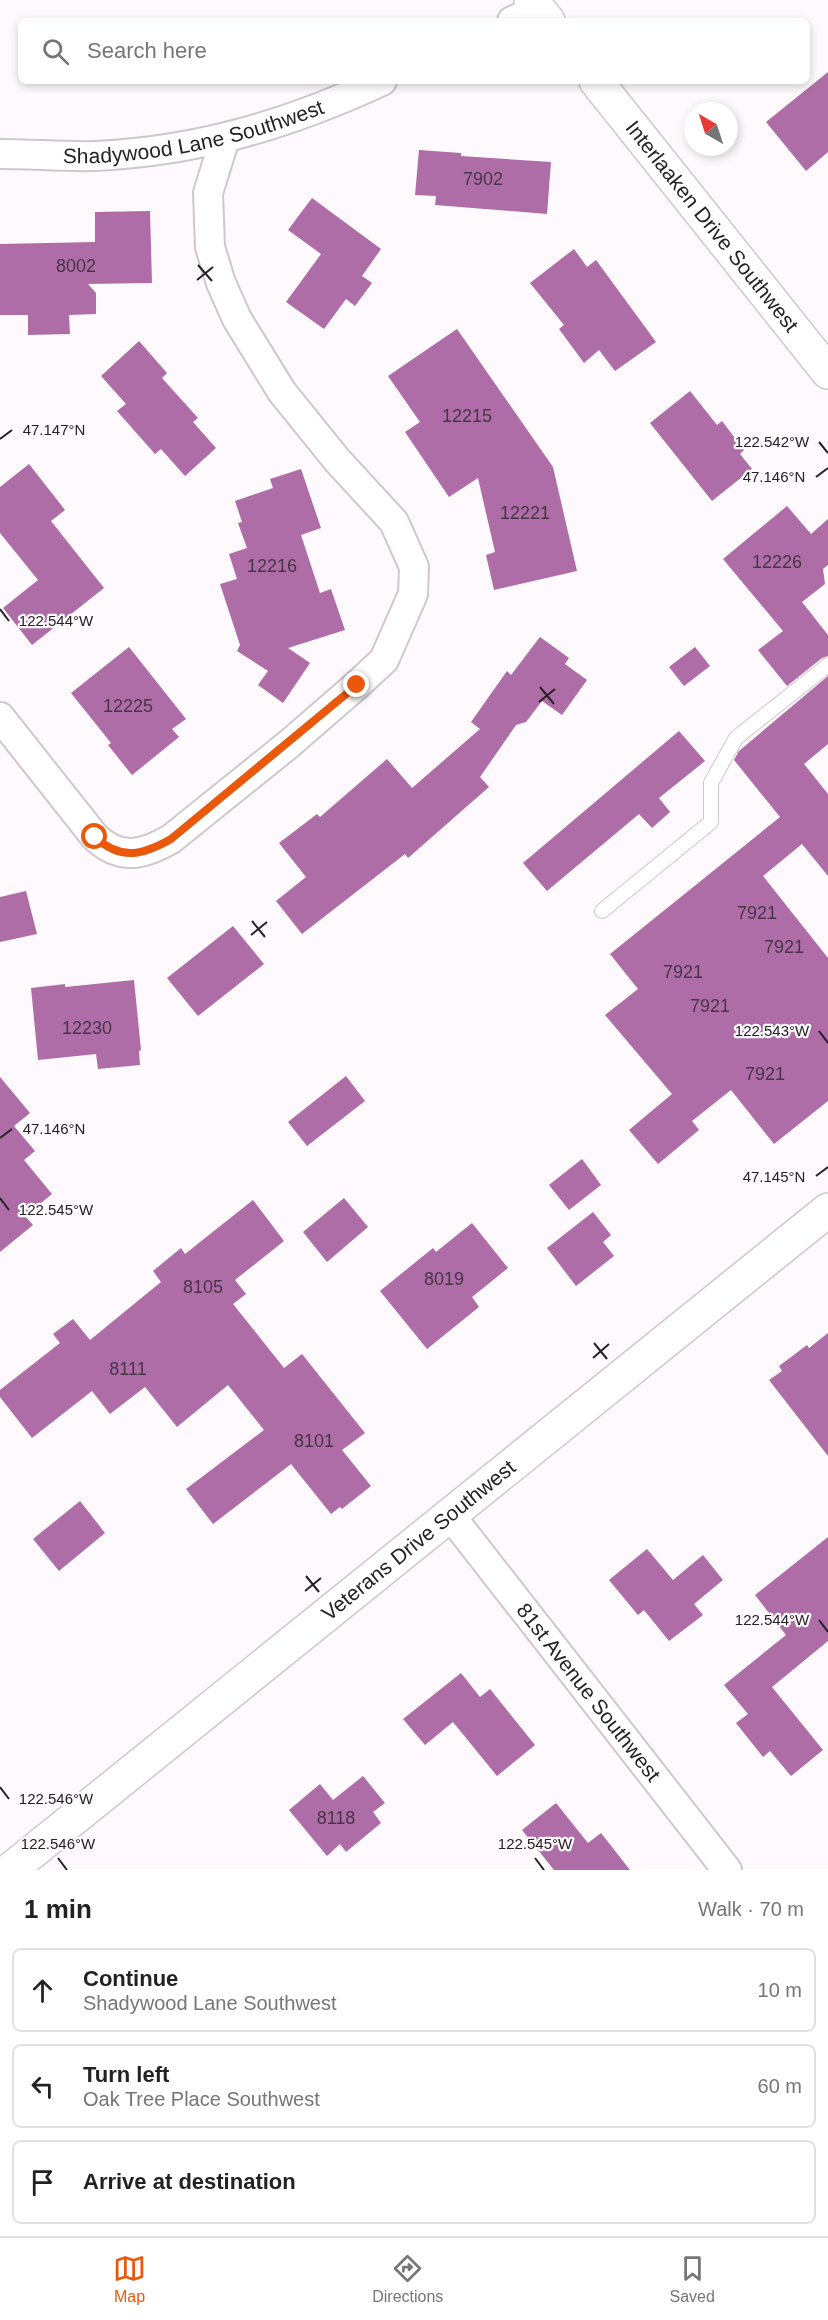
<!DOCTYPE html>
<meta charset="utf-8">
<style>
:root{--surface:#fff;--page:#f2f2f2;--text:#222;--muted:#767676;--line:#e0e0e0;--accent:#ea580c}
body{margin:0;font-family:Arial,sans-serif;background:var(--page);color:var(--text)}
.compass{position:absolute;left:684px;top:102px;width:54px;height:54px;border-radius:50%;background:var(--surface);box-shadow:0 3px 9px #0003;rotate:321deg}
.stop{position:absolute;width:18px;height:18px;margin:-14px;border:4px solid #ea580c;border-radius:50%;background:#fff}
.stop.end{background:#ea580c;border-color:#fff;box-shadow:0 2px 6px #0008}
.list{margin:0;padding:0;list-style:none}
h2{display:flex;justify-content:space-between;align-items:center;height:78px;margin:0;padding:0 24px;font-size:26px}
h2 small{font-size:20px;font-weight:400;color:var(--muted)}
.list li{display:grid;grid-template-columns:39px 1fr auto;gap:18px;align-items:center;box-sizing:border-box;height:84px;margin:0 12px 12px;padding:0 12px;border:2px solid var(--line);border-radius:9px}
.list b{display:block;font-size:22px;white-space:nowrap}
.list p{margin:0;font-size:20px;white-space:nowrap;color:var(--muted)}
.list em{font-size:20px;font-style:normal;color:var(--muted)}
.icon{flex:none;width:33px;height:33px;fill:none;stroke:currentColor;stroke-width:2;stroke-linecap:round;stroke-linejoin:round}
.map{position:relative;flex:none;width:828px;height:1870px;overflow:hidden}
.search{position:absolute;background:var(--surface);box-shadow:0 3px 9px #0003;left:18px;right:18px;top:18px;height:66px;display:flex;align-items:center;gap:15px;box-sizing:border-box;padding:0 21px;border-radius:9px;color:var(--muted);font-size:22px}
.sheet{height:366px;background:var(--surface)}
nav{display:flex;justify-content:space-around;align-items:center;box-sizing:border-box;height:84px;border-top:2px solid var(--line);background:var(--surface);font-size:16px;color:var(--muted)}
nav a{display:grid;justify-items:center;gap:3px}
nav .on{color:var(--accent)}
.map>svg:first-child{display:block}
</style>
<div class="map">
<svg width="828" height="1870" viewBox="0 0 828 1870">
<rect width="100%" height="100%" fill="#fef9fd"/>
<g fill="#ae6da7">
<path d="M828,72v80l-22,19 -40,-49z"/>
<path d="M419,150l42,3v3l90,6 -4,52 -112,-9 1,-9 -21,-1z"/>
<path d="M312,198l69,51 -19,27 10,7 -17,23 -9,-7 -22,30 -38,-27 35,-48 -33,-24z"/>
<path d="M150,211l2,72 -64,1 8,9v21l-27,1 1,19 -42,1v-20h-28v-71l95,-2v-30z"/>
<path d="M574,249l13,18 9,-7 60,82 -41,29 -16,-21 -15,13 -25,-34 5,-4 -34,-42z"/>
<path d="M457,329l96,138 24,104 -83,19 -8,-35 9,-3 -17,-74 -29,19 -44,-65 15,-10 -32,-46z"/>
<path d="M139,341l28,32 -5,5 36,40 -5,4 23,26 -31,28 -24,-27 -6,5 -38,-43 9,-7 -25,-28z"/>
<path d="M690,391l27,34 5,-4 22,29 -4,4 12,15 -40,32 -62,-78z"/>
<path d="M29,464l36,46 -14,11 53,67 -72,57 -29,-37 35,-28 -38,-47v-46z"/>
<path d="M301,469l20,59 -20,7 19,58 11,-4 14,41 -57,18 22,15 -27,40 -25,-18 10,-14 -31,-20 3,-6 -20,-61 17,-5 -8,-25 18,-6 -9,-25 4,-1 -7,-21 38,-13 -3,-9z"/>
<path d="M787,506l24,28 17,-15v46l-5,4 2,15 -23,18 26,33v21l-6,2 -35,28 -29,-36 25,-19 -60,-72z"/>
<path d="M540,637l29,21 -4,6 22,16 -25,35 -20,-14 -16,21 -10,3 -36,52 9,10 -81,71 -3,-4 -103,80 -26,-33 30,-24 -27,-34 38,-29 3,3 67,-58 25,29 68,-59 -9,-7 36,-51 4,4z"/>
<path d="M129,647l57,72 -14,10 7,8 -47,38 -24,-30 3,-2 -40,-50z"/>
<path d="M695,647l15,19 -26,20 -15,-19z"/>
<path d="M828,676v68l-24,20 24,30v82l-26,-32 -39,32 65,82v143l-54,43 -43,-54 -39,31 7,9 -41,34 -29,-34 43,-36 -67,-79 33,-26 -28,-35 170,-137 -46,-57 5,-9z"/>
<path d="M679,731l26,30 -46,37 11,14 -18,16 -13,-14 -92,77 -24,-28z"/>
<path d="M26,891l11,43 -37,8v-45z"/>
<path d="M233,926l31,38 -66,52 -31,-38z"/>
<path d="M134,980l7,70 -2,1 1,14 -42,4 -2,-15 -58,6 -7,-72 34,-4v3z"/>
<path d="M346,1076l19,25 -58,45 -19,-24z"/>
<path d="M0,1077l30,36 -16,13 21,25 -11,9 28,34 -27,22 8,9 -33,27z"/>
<path d="M582,1159l19,26 -32,25 -20,-25z"/>
<path d="M344,1198l24,29 -41,35 -24,-30z"/>
<path d="M253,1200l31,41 -49,39 11,14 -13,10 51,64 18,-14 63,79 -23,17 29,36 -29,23 -2,-2 -9,7 -40,-50 -78,60 -27,-35 78,-59 -36,-45 -51,42 -32,-40 -35,27 -18,-23 -60,47 -32,-41v-7l60,-47 -7,-9 20,-15 17,21 71,-58 -8,-11 28,-23 4,6z"/>
<path d="M593,1212l18,23 -8,7 11,14 -38,30 -29,-38z"/>
<path d="M472,1223l36,45 -36,29 7,10 -52,42 -47,-58 53,-43 3,4z"/>
<path d="M828,1333v123l-59,-76 13,-9 -3,-5 28,-21 2,3z"/>
<path d="M80,1501l25,32 -46,38 -26,-32z"/>
<path d="M828,1537v104l-56,46 51,63 -32,26 -21,-25 -7,6 -27,-34 12,-9 -24,-29 62,-50 -31,-40z"/>
<path d="M647,1549l26,31 30,-25 20,25 -29,24 9,11 -34,26 -25,-31 -6,5 -29,-35z"/>
<path d="M461,1673l19,24 10,-8 45,56 -38,31 -44,-54 -28,23 -22,-26z"/>
<path d="M363,1776l22,27 -12,9 8,11 -35,29 -6,-8 -13,12 -38,-46 31,-26 13,16z"/>
<path d="M556,1803l32,40 13,-10 29,37h-76l-32,-40z"/>
</g>
<g fill="none" stroke-linecap="round" stroke-linejoin="round">
<g stroke="#d0c7ce" stroke-width="16">
<path id="service" d="M602,911l109,-89v-39l25,-45 92,-73"/>
</g>
<g stroke="#d0c7ce" stroke-width="32">
<g id="minor">
<path d="M512,21l26,-12"/>
<path id="s1" d="M0,154c32,0 64,3 96,2 103,-5 193,-32 286,-75"/>
<path d="M0,717l95,120c26,24 48,18 76,2l118,-95 68,-59 27,-25 29,-66 1,-27 -20,-45 -57,-62 -55,-68 -45,-73 -16,-36 -11,-36 -2,-54 17,-55"/>
<path id="s2" d="M450,1515l277,355"/>
</g>
</g>
<g stroke="#d0c7ce" stroke-width="36">
<g id="tertiary">
<path d="M531,0l17,21"/>
<path id="s3" d="M596,81l232,291"/>
<path id="s4" d="M10,1870l818,-660"/>
</g>
</g>
<use href="#service" stroke="#fff" stroke-width="14"/>
<use href="#minor" stroke="#fff" stroke-width="28"/>
<use href="#tertiary" stroke="#fff" stroke-width="33"/>
</g>
<g fill="none" stroke-linecap="round" stroke-linejoin="round">
<path stroke="#ea580c" stroke-width="8" d="M95,837c26,24 48,18 76,2l186,-154"/>
</g>
<path fill="none" stroke="#252225" stroke-width="2" d="M198,265l14,16M197,280l16,-13M0,439l12,-9M819,442l9,11M816,477l12,-9M0,609l9,12M540,687l14,17M539,702l16,-13M252,921l13,16M251,935l16,-13M819,1031l9,12M0,1138l12,-9M816,1176l12,-9M0,1198l9,12M594,1343l13,16M593,1358l16,-14M306,1576l13,16M305,1591l16,-13M819,1620l9,12M0,1787l9,12M58,1858l9,12M535,1858l9,12"/>
<g text-anchor="middle" stroke-width="4.5" stroke-linejoin="round" paint-order="stroke">
<g font-size="18" fill="#473546">
<text x="483" y="185">7902</text>
<text x="76" y="272">8002</text>
<text x="467" y="422">12215</text>
<text x="525" y="519">12221</text>
<text x="777" y="568">12226</text>
<text x="272" y="572">12216</text>
<text x="128" y="712">12225</text>
<text x="757" y="919">7921</text>
<text x="784" y="953">7921</text>
<text x="683" y="978">7921</text>
<text x="710" y="1012">7921</text>
<text x="87" y="1034">12230</text>
<text x="765" y="1080">7921</text>
<text x="444" y="1285">8019</text>
<text x="203" y="1293">8105</text>
<text x="128" y="1375">8111</text>
<text x="314" y="1447">8101</text>
<text x="336" y="1824">8118</text>
</g>
<g font-size="21" fill="#252225" stroke="#fef9fd">
<text dy="7" stroke="none"><textPath href="#s1" startOffset="196">Shadywood Lane Southwest</textPath></text>
<text dy="7" stroke="none"><textPath href="#s3" startOffset="186">Interlaaken Drive Southwest</textPath></text>
<text dy="7" stroke="none"><textPath href="#s4" startOffset="525">Veterans Drive Southwest</textPath></text>
<text dy="7" stroke="none"><textPath href="#s2" startOffset="225">81st Avenue Southwest</textPath></text>
</g>
</g>
<g font-size="15" text-anchor="middle" fill="#252225" stroke="#fef9fd" stroke-width="4.5" stroke-linejoin="round" paint-order="stroke">
<text x="54" y="435">47.147°N</text>
<text x="772" y="447">122.542°W</text>
<text x="774" y="482">47.146°N</text>
<text x="56" y="626">122.544°W</text>
<text x="772" y="1036">122.543°W</text>
<text x="54" y="1134">47.146°N</text>
<text x="774" y="1182">47.145°N</text>
<text x="56" y="1215">122.545°W</text>
<text x="772" y="1625">122.544°W</text>
<text x="56" y="1804">122.546°W</text>
<text x="58" y="1849">122.546°W</text>
<text x="535" y="1849">122.545°W</text>
</g>
</svg>
<svg class="compass" viewBox="-18 -18 36 36"><path d="M0-13l5 13h-10z" fill="#e53935"/><path d="M0 13l5-13h-10z" fill="#767676"/></svg>
<div class="stop" style="left:95px;top:837px"></div>
<div class="stop end" style="left:357px;top:685px"></div>
<div class="search"><svg class="icon" aria-label="search" viewBox="0 0 24 24"><circle cx="10" cy="10" r="6"/><path d="M15 15l6 6"/></svg>Search here</div>
</div>
<section class="sheet">
<h2>1 min<small>Walk · 70 m</small></h2>
<ul class="list">
<li><svg class="icon" aria-label="ahead" viewBox="0 0 24 24"><path d="M12 20V5M6 11l6-6 6 6"/></svg><div><b>Continue</b><p>Shadywood Lane Southwest</p></div><em>10 m</em></li>
<li><svg class="icon" aria-label="left" viewBox="0 0 24 24"><path d="M17 20v-9H6M10 6l-5 5 5 5"/></svg><div><b>Turn left</b><p>Oak Tree Place Southwest</p></div><em>60 m</em></li>
<li><svg class="icon" aria-label="arrive" viewBox="0 0 24 24"><path d="M6 21V4h12l-3 4 3 4H6"/></svg><div><b>Arrive at destination</b></div></li>
</ul>
</section>
<nav>
<a class="on"><svg class="icon" aria-label="map" viewBox="0 0 24 24"><path d="M3 6l6-2 6 2 6-2v14l-6 2-6-2-6 2zM9 4v14M15 6v14"/></svg>Map</a>
<a><svg class="icon" aria-label="directions" viewBox="0 0 24 24"><path d="M12 3l9 9-9 9-9-9zM9 14v-3h6M13 9l2 2-2 2"/></svg>Directions</a>
<a><svg class="icon" aria-label="saved" viewBox="0 0 24 24"><path d="M7 4h10v16l-5-4-5 4z"/></svg>Saved</a>
</nav>
